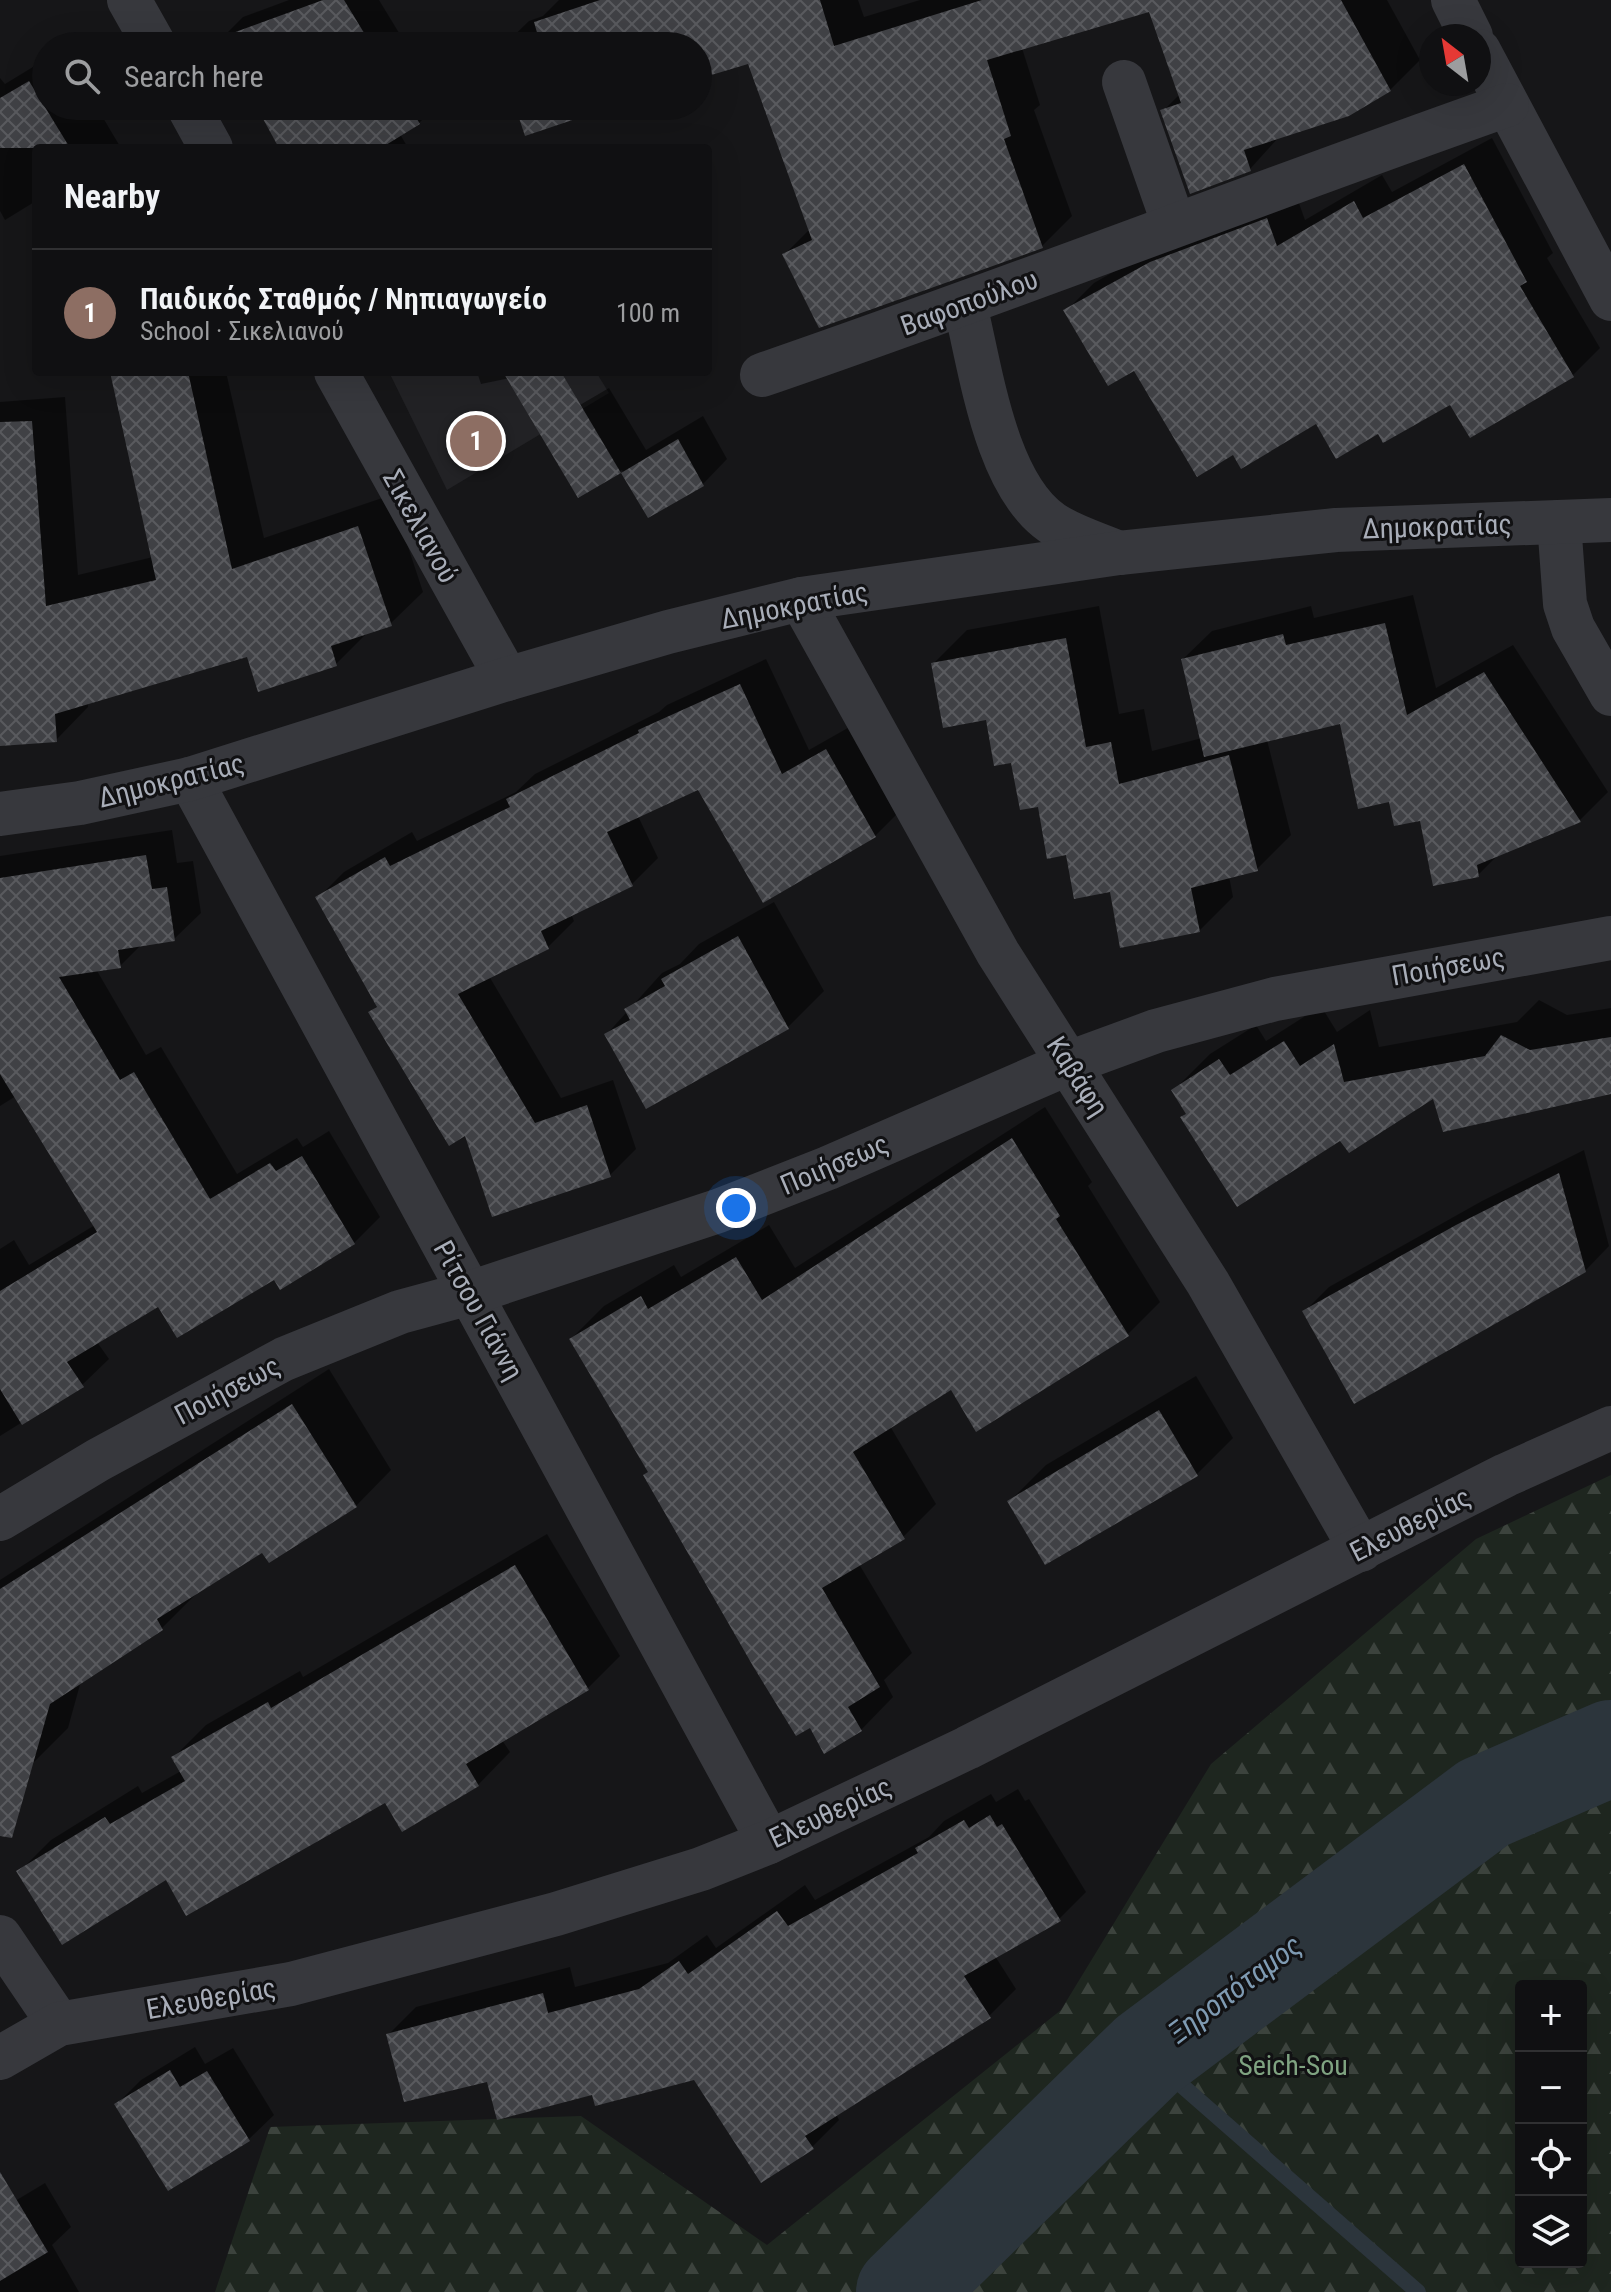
<!DOCTYPE html>
<meta charset="utf-8">
<style>
:root{--surface:#101012;--page:#19191b;--text:#f1f3f6;--muted:#9c9d9f;--line:#303032;--accent:#7c3aed}
body{margin:0;font-family:"Roboto Condensed",sans-serif;background:var(--page);color:var(--text)}
.controls{position:absolute;right:24px;bottom:24px;display:grid;overflow:hidden;border-radius:8px;box-shadow:0 8px 32px #0002}
.controls button{width:72px;height:72px;display:grid;place-items:center;padding:0;border:0;border-bottom:2px solid var(--line);background:var(--surface);color:var(--text);font:40px sans-serif}
.compass{position:absolute;left:1419px;top:24px;width:72px;height:72px;border-radius:50%;background:var(--surface);box-shadow:0 8px 32px #0002;rotate:329deg}
.you{position:absolute;left:736px;top:1208px;width:28px;height:28px;margin:-20px;border:6px solid #fff;border-radius:50%;background:#1a73e8;box-shadow:0 0 0 12px #1a73e833}
.badge{display:grid;place-items:center;width:52px;height:52px;border-radius:50%;background:var(--accent);color:#fff;font-size:26px;font-weight:700}
.pin{position:absolute;translate:-50% -50%;border:4px solid #fff;box-shadow:0 2px 8px #0006}
.list{margin:0;padding:0;list-style:none}
h2{display:flex;justify-content:space-between;align-items:center;height:104px;margin:0;padding:0 32px;font-size:34px}
h2 small{font-size:26px;font-weight:400;color:var(--muted)}
.list li{display:grid;grid-template-columns:52px 1fr auto;gap:24px;align-items:center;box-sizing:border-box;height:128px;padding:0 32px;border-top:2px solid var(--line)}
.list b{display:block;font-size:30px;white-space:nowrap}
.list p{margin:0;font-size:26px;white-space:nowrap;color:var(--muted)}
.list em{font-size:26px;font-style:normal;color:var(--muted)}
.icon{flex:none;width:44px;height:44px;fill:none;stroke:currentColor;stroke-width:2;stroke-linecap:round;stroke-linejoin:round}
.map{position:relative;flex:none;width:1611px;height:2292px;overflow:hidden}
.search{position:absolute;background:var(--surface);box-shadow:0 8px 32px #0002;left:32px;top:32px;width:680px;height:88px;display:flex;align-items:center;gap:20px;box-sizing:border-box;padding:0 28px;border-radius:44px;color:var(--muted);font-size:30px}
.panel{position:absolute;background:var(--surface);box-shadow:0 8px 32px #0002;left:32px;top:144px;width:680px;height:232px;border-radius:8px}
.map>svg:first-child{display:block}
</style>
<div class="map">
<svg width="1611" height="2292" viewBox="0 0 1611 2292">
<defs>
<pattern id="forest-firs" width="22" height="20" patternUnits="userSpaceOnUse" patternTransform="scale(2)"><rect width="22" height="20" fill="#1e261f"/><path d="M5 1l3.5 6h-7zM16 11l3.5 6h-7z" fill="#3c433d"/></pattern>
<pattern id="building-cross-hatch" width="8" height="8" patternUnits="userSpaceOnUse" patternTransform="scale(2)"><rect width="8" height="8" fill="#404145"/><path d="M0 0l8 8M0 8l8-8" fill="none" stroke="#595a5e"/></pattern>
</defs>
<rect width="100%" height="100%" fill="#161618"/>
<path fill="#222225" d="M389,372h207l13,21 -162,97z"/>
<path fill="url(#forest-firs)" fill-rule="evenodd" d="M1611,1475v817h-1396l55,-165 311,-11 186,129 294,-235 150,-246 265,-225zM1521,1986h60v276h-60z"/>
<g fill="#0007">
<path d="M289,0h90l28,46h-182l-4,-7 22,-22z"/>
<path d="M559,0h299l6,17 56,-17h467l33,60 -30,30 -111,47 -29,32 -87,-58 17,-17 -30,-84 -128,38 18,57 -6,5 38,106 -30,30 -258,9 26,-26 -60,-167 -52,16v-32h-195l26,-25 14,-5z"/>
<path d="M46,59v47h50l25,42h-85v53l-31,19 -5,-9v-133l5,6z"/>
<path d="M258,106h178l-17,17 -19,11 8,14h-127z"/>
<path d="M1492,138l61,115 -6,5 53,90 -28,28 -121,26 -134,19 -83,32 -168,-142 28,-28 86,-49 115,-42 10,28 77,-45 10,17z"/>
<path d="M111,372h115l38,166 127,-43 32,97 -33,32 -21,7 -33,33 -88,-10 -160,48v5l-32,33 -56,4v-342l65,-5 13,178 75,-18z"/>
<path d="M477,372h61l-57,12z"/>
<path d="M609,388l37,62 57,-34 24,43 -24,25 -54,32 -27,-46 -43,25 -11,-83z"/>
<path d="M1413,595l23,93 77,-43 95,147 -28,28 -80,33 -22,22 -57,-56 -31,-19 -48,-79 -75,19 24,95 -34,34 -28,7 4,21 -34,34 -131,-78 -81,-135 -54,-54 34,-34 132,-24 20,108 25,-5 8,42 50,-13 -19,-79 29,-28 99,-25 3,12z"/>
<path d="M766,659l43,91 44,-25 48,85 -26,26 -176,-49 -61,29 20,42 -26,26 -61,30 3,7 -26,26 -59,29 72,122 52,-18 23,69 -26,26 -144,-42 -95,-121 7,-7 -60,-107 26,-26 68,-40 5,9 99,-49 19,-18 124,-62 8,-7z"/>
<path d="M172,830l5,33 16,-2 8,52 -27,26 -32,5 -22,22 -24,3 50,86 15,-8 76,127 60,-36 6,9 26,-16 51,86 -26,26 -80,34 -115,27 -62,38 12,17 -27,26 -82,51v-187l14,-9 15,25 66,-40 -79,-129 -16,10v-250z"/>
<path d="M774,902l50,89 -36,36 -182,8 56,-62 18,-9 19,-20z"/>
<path d="M1539,1000l28,15 44,-7v84l-177,4 -93,42 -153,-25 -14,-23 36,-36 46,-29 10,16 55,-35 16,26 33,-22 9,37 138,-25z"/>
<path d="M1045,1107l47,75 -4,4 72,116 -32,32 -177,54 -61,38 46,78 -33,33 -44,27 53,89 -28,27 9,17 -32,33 -211,-259 -79,-132 33,-33 70,-41 7,12 88,-52 26,43z"/>
<path d="M1584,1150l25,96 -24,25 -280,40 24,-24 153,-86z"/>
<path d="M329,1369l62,101 -35,36 -93,44 -65,42 -36,36 -81,53 -13,47 -36,36 -32,-7v-177z"/>
<path d="M1196,1376l37,62 -36,36 -187,27 36,-36z"/>
<path d="M547,1534l73,122 -32,32 -86,52 8,12 -32,33 -93,15 -219,78 -147,-6 32,-32 87,-54 4,7 39,-22 -7,-14 32,-32 94,-54 3,6z"/>
<path d="M1018,1789l7,12 4,-2 57,93 -27,27 -64,37 21,33 -27,27 -153,98 3,6 -27,27 -117,-69 -102,15 -105,-14 -99,-45 27,-27 154,-40 5,20 93,-24 39,-28 9,13 89,-63 10,15 114,-63 15,-16 47,-27 5,8z"/>
<path d="M195,2047l10,17 28,-16 41,67 -25,24 -80,49 -52,-84 24,-24z"/>
<path d="M45,2183l26,44 -19,18 27,47h-79v-82z"/>
</g>
<g fill="none" stroke-linecap="round" stroke-linejoin="round">
<path stroke="#2c353c" stroke-width="16" d="M1147,2055l271,237"/>
<path stroke="#2c353c" stroke-width="96" d="M904,2292l243,-237 337,-252 127,-55"/>
</g>
<g fill="url(#building-cross-hatch)">
<path d="M323,0h21l28,46h-149l-4,-8z"/>
<path d="M600,0h220l14,46 148,-46h359l50,91 -42,25 -105,34 7,21 -61,23 -30,-84 21,-7 -32,-91 -162,48 24,76 -7,3 39,109 -224,80 -37,-74 30,-14 -64,-176 -50,15v-33h-190l30,-10 -4,-14z"/>
<path d="M29,81l41,67h-70v-50z"/>
<path d="M256,106h153l11,18 -39,24h-102z"/>
<path d="M515,106h99l-89,30z"/>
<path d="M1464,164l63,118 -7,4 54,91 -104,61 -20,-33 -67,38 -5,-9 -42,25 -20,-35 -75,45 -8,-14 -36,22 -63,-106 -26,15 -45,-76 87,-48 117,-44 10,28 77,-45 9,17z"/>
<path d="M110,372h78l44,197 126,-43 34,100 -61,20 6,20 -79,26 -11,-35 -192,57 2,28 -57,4v-324l32,-1 14,185 110,-26z"/>
<path d="M503,372h58l60,101 -43,25z"/>
<path d="M678,439l26,47 -56,32 -27,-45z"/>
<path d="M1385,623l22,92 77,-43 97,150 -104,43 2,12 -46,9 -13,-65 -26,5 -5,-24 -31,7 -18,-85 -136,33 -23,-98 102,-25 3,11z"/>
<path d="M1066,638l20,109 25,-5 8,42 110,-29 29,116 -67,17 9,44 -80,16 -10,-56 -36,7 -8,-44 -19,4 -9,-52 -18,3 -9,-47 -17,3 -8,-46 -43,8 -12,-65z"/>
<path d="M740,684l42,90 44,-25 50,88 -113,66 -65,-113 -91,42 26,54 -92,45 8,18 -91,45 77,129 52,-18 24,72 -119,40 -27,-81 -16,10 -81,-134 9,-5 -62,-110 70,-40 5,9 120,-59 -4,-8 133,-66 -1,-3z"/>
<path d="M146,855l6,34 15,-2 8,54 -57,9 3,18 -62,9 61,103 14,-8 76,127 60,-36 6,8 26,-15 53,88 -75,46 -6,-10 -97,58 -19,-31 -91,55 17,25 -62,38 -22,-36v-98l97,-59 -97,-158v-196z"/>
<path d="M738,936l51,93 -143,80 -42,-75 26,-14 -6,-11 41,-23 -4,-7z"/>
<path d="M1501,1035l29,15 81,-13v57l-168,38 -10,-33 -84,54 -9,-12 -103,66 -57,-90 6,-3 -15,-24 48,-31 11,16 54,-34 16,25 34,-22 10,38 141,-26z"/>
<path d="M1012,1138l48,78 -4,3 73,117 -153,96 -25,-42 -98,62 52,87 -83,49 58,99 -32,20 14,24 -38,23 -14,-26 -14,8 -43,-70 -110,-191 5,-3 -79,-133 72,-43 7,13 88,-52 26,43z"/>
<path d="M1559,1173l27,99 -232,132 -52,-93 154,-86z"/>
<path d="M292,1404l65,103 -88,56 -7,-10 -105,66 6,11 -113,74 -38,134 -12,-2v-247z"/>
<path d="M1159,1410l39,66 -153,89 -38,-64z"/>
<path d="M515,1565l74,125 -123,74 13,22 -77,46 -17,-29 -199,113 -20,-36 -104,65 -46,-74 89,-54 5,7 75,-43 -14,-24 97,-55 3,6z"/>
<path d="M990,1815l7,12 5,-3 59,97 -97,55 27,42 -186,118 9,13 -53,34 -67,-103 -99,26 -3,-11 -95,25 -10,-38 -83,20 -18,-68 157,-41 5,20 91,-24 40,-28 9,13 89,-63 11,15 130,-73 -3,-5 49,-28 5,8z"/>
<path d="M170,2070l10,17 27,-16 43,70 -82,50 -54,-87z"/>
<path d="M0,2172l48,80 -48,29z"/>
</g>
<g fill="none" stroke-linecap="round" stroke-linejoin="round">
<g stroke="#37383d" stroke-width="44">
<path d="M129,0l26,46"/>
<path d="M1453,0l18,36"/>
<path d="M1479,51l132,248"/>
<path d="M1124,82l50,143"/>
<path d="M188,106l23,42"/>
<path d="M965,305c16,65 30,178 87,218 19,13 46,21 67,30"/>
<path d="M336,372l171,307"/>
<path d="M762,375c250,-86 495,-182 745,-270"/>
<path d="M1559,522l6,82 8,24 38,66"/>
<path d="M801,599l197,354 210,330 153,267"/>
<path d="M190,779l579,1063"/>
<path d="M0,814l80,-11 110,-24 317,-100 161,-47 133,-33 318,-46 217,-23 275,-10"/>
<path d="M0,1519l98,-59 186,-101 116,-47 70,-19 248,-82 110,-43 241,-105 87,-32 119,-32 336,-61"/>
<path d="M0,1937l59,87"/>
<path d="M0,2058l59,-34 232,-40 265,-70 145,-45 68,-27 198,-94 539,-273 105,-47"/>
</g>
</g>
<g text-anchor="middle" stroke-width="6" stroke-linejoin="round" paint-order="stroke">
<g font-size="28" fill="#a8adb8" stroke="#111113">
<text transform="translate(969 302) rotate(-20)" y="10">Βαφοπούλου</text>
<text transform="translate(421 526) rotate(61)" y="10">Σικελιανού</text>
<text transform="translate(1437 526) rotate(-2)" y="10">Δημοκρατίας</text>
<text transform="translate(794 605) rotate(-11)" y="10">Δημοκρατίας</text>
<text transform="translate(171 780) rotate(-14)" y="10">Δημοκρατίας</text>
<text transform="translate(1448 966) rotate(-10)" y="10">Ποιήσεως</text>
<text transform="translate(1078 1076) rotate(57)" y="10">Καβάφη</text>
<text transform="translate(834 1164) rotate(-23)" y="10">Ποιήσεως</text>
<text transform="translate(479 1310) rotate(61)" y="10">Ρίτσου Γιάννη</text>
<text transform="translate(227 1390) rotate(-28)" y="10">Ποιήσεως</text>
<text transform="translate(1410 1524) rotate(-27)" y="10">Ελευθερίας</text>
<text transform="translate(830 1812) rotate(-25)" y="10">Ελευθερίας</text>
<text transform="translate(211 1998) rotate(-10)" y="10">Ελευθερίας</text>
</g>
<g font-size="28" fill="#7fa381" stroke="#111113">
<text x="1293" y="2075">Seich-Sou</text>
</g>
<g font-size="30" font-style="italic" fill="#7f9bb3" stroke="#111113">
<text transform="translate(1235 1989) rotate(-37)" y="10">Ξηροπόταμος</text>
</g>
</g>
</svg>
<div class="controls">
<button>+</button>
<button>−</button>
<button><svg class="icon" aria-label="locate" viewBox="0 0 24 24"><circle cx="12" cy="12" r="6"/><path d="M12 2v4M12 18v4M2 12h4M18 12h4"/></svg></button>
<button><svg class="icon" aria-label="layers" viewBox="0 0 24 24"><path d="M12 4l9 5-9 5-9-5zM3 14l9 5 9-5"/></svg></button>
</div>
<svg class="compass" viewBox="-18 -18 36 36"><path d="M0-13l5 13h-10z" fill="#e53935"/><path d="M0 13l5-13h-10z" fill="#9c9d9f"/></svg>
<div class="you"></div>
<div class="pin badge" style="left:476px;top:441px;background:#8d6e63">1</div>
<div class="search"><svg class="icon" aria-label="search" viewBox="0 0 24 24"><circle cx="10" cy="10" r="6"/><path d="M15 15l6 6"/></svg>Search here</div>
<section class="panel">
<h2>Nearby<small></small></h2>
<ul class="list">
<li><span class="badge" style="background:#8d6e63">1</span><div><b>Παιδικός Σταθμός / Νηπιαγωγείο</b><p>School · Σικελιανού</p></div><em>100 m</em></li>
</ul>
</section>
</div>
